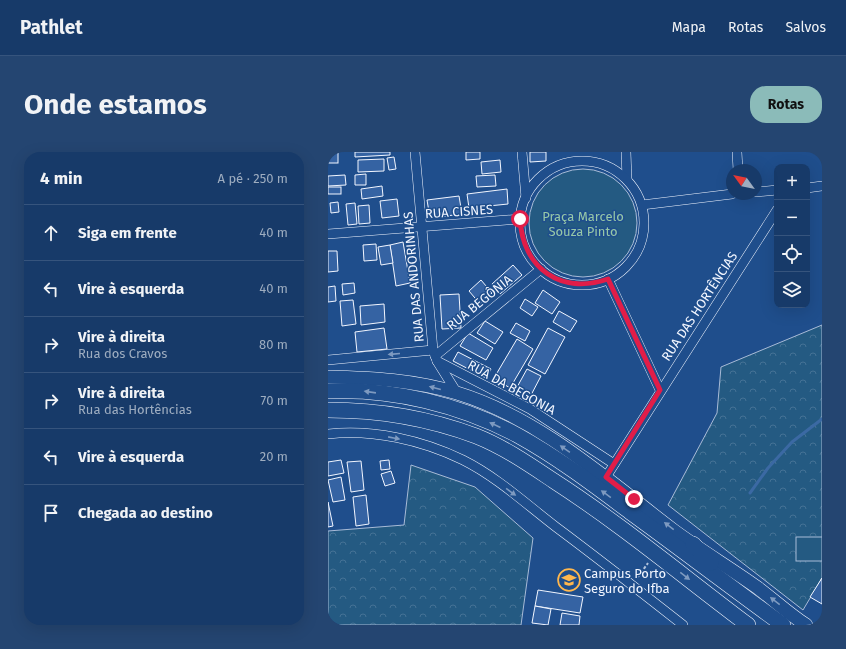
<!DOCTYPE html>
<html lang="pt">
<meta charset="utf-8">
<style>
:root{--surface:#173a69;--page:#244571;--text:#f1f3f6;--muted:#9eadc0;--line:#36547d;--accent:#8bbbb9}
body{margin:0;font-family:"Fira Sans",sans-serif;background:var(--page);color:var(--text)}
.controls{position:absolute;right:12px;top:12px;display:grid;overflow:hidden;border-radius:8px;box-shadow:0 4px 16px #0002}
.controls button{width:36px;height:36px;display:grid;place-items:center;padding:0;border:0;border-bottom:1px solid var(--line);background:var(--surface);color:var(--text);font:20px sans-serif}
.compass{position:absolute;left:398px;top:12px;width:36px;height:36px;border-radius:50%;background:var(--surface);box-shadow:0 4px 16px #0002;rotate:303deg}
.stop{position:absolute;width:12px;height:12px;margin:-9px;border:3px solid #e11d48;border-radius:50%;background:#fff}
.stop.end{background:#e11d48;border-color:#fff;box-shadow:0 1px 4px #0008}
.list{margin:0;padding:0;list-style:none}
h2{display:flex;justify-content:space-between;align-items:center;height:52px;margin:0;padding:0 16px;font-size:17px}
h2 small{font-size:13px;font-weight:400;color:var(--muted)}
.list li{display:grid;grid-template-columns:26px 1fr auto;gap:12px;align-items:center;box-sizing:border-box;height:56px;padding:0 16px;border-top:1px solid var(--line)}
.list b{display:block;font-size:15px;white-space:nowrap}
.list p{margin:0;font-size:13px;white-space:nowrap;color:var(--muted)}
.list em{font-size:13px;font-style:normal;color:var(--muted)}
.icon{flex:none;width:22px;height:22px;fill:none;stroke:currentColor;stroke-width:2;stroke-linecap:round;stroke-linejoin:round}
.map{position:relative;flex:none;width:494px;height:473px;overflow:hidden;border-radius:16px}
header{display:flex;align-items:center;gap:24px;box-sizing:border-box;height:56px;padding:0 20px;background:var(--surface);border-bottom:1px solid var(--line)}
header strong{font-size:19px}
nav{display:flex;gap:22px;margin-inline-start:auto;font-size:14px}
.intro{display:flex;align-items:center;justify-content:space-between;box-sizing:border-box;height:96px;padding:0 24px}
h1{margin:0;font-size:28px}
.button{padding:10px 18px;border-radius:16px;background:var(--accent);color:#111;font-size:14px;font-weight:700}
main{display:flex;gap:24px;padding:0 24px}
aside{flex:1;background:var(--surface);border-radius:16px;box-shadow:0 4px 16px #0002}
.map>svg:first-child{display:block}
</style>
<header>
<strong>Pathlet</strong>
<nav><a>Mapa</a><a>Rotas</a><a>Salvos</a></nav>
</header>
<div class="intro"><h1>Onde estamos</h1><a class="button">Rotas</a></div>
<main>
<aside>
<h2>4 min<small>A pé · 250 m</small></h2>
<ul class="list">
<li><svg class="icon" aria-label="ahead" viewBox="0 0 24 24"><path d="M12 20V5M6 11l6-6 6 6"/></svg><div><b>Siga em frente</b></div><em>40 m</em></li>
<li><svg class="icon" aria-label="left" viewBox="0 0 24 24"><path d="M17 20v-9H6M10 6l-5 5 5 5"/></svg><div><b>Vire à esquerda</b></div><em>40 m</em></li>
<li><svg class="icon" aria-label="right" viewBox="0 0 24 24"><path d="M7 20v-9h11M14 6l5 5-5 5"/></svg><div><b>Vire à direita</b><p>Rua dos Cravos</p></div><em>80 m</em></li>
<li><svg class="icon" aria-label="right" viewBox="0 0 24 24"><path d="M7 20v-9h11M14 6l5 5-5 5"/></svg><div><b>Vire à direita</b><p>Rua das Hortências</p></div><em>70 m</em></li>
<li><svg class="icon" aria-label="left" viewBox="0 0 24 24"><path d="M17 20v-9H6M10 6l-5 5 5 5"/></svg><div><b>Vire à esquerda</b></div><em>20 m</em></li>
<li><svg class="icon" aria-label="arrive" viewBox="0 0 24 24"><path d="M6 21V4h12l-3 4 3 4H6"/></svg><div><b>Chegada ao destino</b></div></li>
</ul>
</aside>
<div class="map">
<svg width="494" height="473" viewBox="0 0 494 473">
<defs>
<pattern id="forest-crowns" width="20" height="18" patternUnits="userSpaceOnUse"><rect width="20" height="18" fill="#245a82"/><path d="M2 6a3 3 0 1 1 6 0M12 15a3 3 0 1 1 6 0" fill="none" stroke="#447295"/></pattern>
</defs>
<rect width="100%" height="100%" fill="#1f4e8c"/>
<g fill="url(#forest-crowns)" stroke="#a8bbd7">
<path d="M494,173v253l-19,32 -135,-105 49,-92 4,-46z"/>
<path d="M83,313l64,22 58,51 -12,87h-193v-94l76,-6z"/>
</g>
<g fill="#245a82" stroke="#a8bbd7">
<circle cx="255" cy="71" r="54"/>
<rect x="468" y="385" width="26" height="24"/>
</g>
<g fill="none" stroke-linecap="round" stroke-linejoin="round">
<path stroke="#3b69a3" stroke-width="3" d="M422,341l18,-25 24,-26 30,-23"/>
</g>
<g fill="#3563a3" stroke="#f2f6ff">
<rect x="0" y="0" width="10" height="11"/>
<path d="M27,0h35v3l-35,2z"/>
<path d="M138,0h14v7l-14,1z"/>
<path d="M202,0h16v9l-16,1z"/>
<path d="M66,5l2,12 -7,1 -2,-12z"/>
<path d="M56,7v12l-26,1v-12z"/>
<path d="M172,8l1,12 -19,2 -1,-12z"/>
<path d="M38,22v11h-11v-10z"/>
<path d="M17,23l1,10 -18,1v-10z"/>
<path d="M167,23l1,11 -19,1 -1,-11z"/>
<path d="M54,34l1,10 -21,3 -1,-10z"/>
<rect x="0" y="35" width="13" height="7"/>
<path d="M179,37l1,15 -39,4 -2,-14z"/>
<path d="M131,44l3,18 -32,4 -3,-18z"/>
<path d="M69,47l2,17 -17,2 -2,-17z"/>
<path d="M10,50l1,10 -8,1 -1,-10z"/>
<path d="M27,51l2,21 -9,1 -2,-21z"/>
<path d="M41,53l1,18 -11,1 -1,-18z"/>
<path d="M75,90l7,41 -14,3 -6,-41z"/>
<path d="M48,92l1,16 -13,1 -1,-16z"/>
<path d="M62,93l3,18 -12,2 -3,-18z"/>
<path d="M0,99h9l1,20 -10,1z"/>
<path d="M185,113l9,10 -22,19 -8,-10z"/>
<path d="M153,128l11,13 -12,11 -11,-13z"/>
<path d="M26,131l1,10 -12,2 -1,-11z"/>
<path d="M7,134l1,15 -8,1v-15z"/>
<path d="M215,138l17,12 -8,12 -17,-11z"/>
<path d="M131,142l2,34 -19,1 -2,-34z"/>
<path d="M197,147l13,8 -6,9 -12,-8z"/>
<path d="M25,148l3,24 -14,2 -2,-25z"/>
<path d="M56,152l1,18 -24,3 -1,-19z"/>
<path d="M231,159l18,10 -7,11 -17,-10z"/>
<path d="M157,169l18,11 -8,12 -18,-11z"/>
<path d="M188,171l14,8 -5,10 -15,-8z"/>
<path d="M56,176l3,21 -30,3 -2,-20z"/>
<path d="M220,176l17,9 -20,37 -17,-9z"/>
<path d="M140,181l25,15 -7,12 -26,-14z"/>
<path d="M189,187l16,10 -23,39 -16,-10z"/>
<path d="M130,200l33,17 -5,9 -33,-17z"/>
<path d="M199,217l14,7 -11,21 -14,-8z"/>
<path d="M13,308l3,13 -16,3v-14z"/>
<path d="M61,308l1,9 -9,1 -1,-9z"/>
<path d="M33,309l3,29 -13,2 -4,-30z"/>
<path d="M63,319l4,12 -10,3 -4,-12z"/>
<path d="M13,325l4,23 -12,2 -5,-22z"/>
<path d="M38,343l3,29 -13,2 -3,-29z"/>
<path d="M0,350l5,24 -5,1z"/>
<path d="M494,426v26l-12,-7z"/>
<path d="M210,438l45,7 -3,16 -45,-7z"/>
<path d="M207,454l16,3 -3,16 -16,-2z"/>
<path d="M234,461l18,3 -1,9h-19z"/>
</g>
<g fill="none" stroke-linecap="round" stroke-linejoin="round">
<g stroke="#f2f6ff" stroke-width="10">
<g id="street">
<path d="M87,0l18,198 4,11 20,32"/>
<path d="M194,0l4,46"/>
<path d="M298,0l1,27"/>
<path d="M409,0l1,18"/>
<circle cx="254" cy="71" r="62"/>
<path d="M479,36l15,-2"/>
<path d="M428,40l21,-2"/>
<path d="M314,53l90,-11"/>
<path d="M0,82l193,-15"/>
<path d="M280,127l52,111"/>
<path d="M107,204l106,-87"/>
<path d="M0,208l105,-10"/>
<path d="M109,209l93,48 84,55"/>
<path d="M0,282c45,-5 94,6 135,26 34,17 63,44 93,67 43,32 85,65 127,98"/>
<path d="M278,325l171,-267"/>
</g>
</g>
<g stroke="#f2f6ff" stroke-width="14">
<path id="secondary" d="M0,225c45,1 85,3 129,16 82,25 149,86 216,137 27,20 57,38 85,58 16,12 31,26 48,37"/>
</g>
<g stroke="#f2f6ff" stroke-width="16">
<g id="primary">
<path d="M0,239c64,-3 133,14 189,44 40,22 77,50 113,77 51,37 102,76 153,113"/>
<path d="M0,258c51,0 100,8 148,26 28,11 54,29 78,45 68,44 130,96 194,144"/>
<path d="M365,392l18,19"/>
</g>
</g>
<path stroke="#b3c4dc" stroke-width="2" stroke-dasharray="3 2" stroke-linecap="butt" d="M310,425l10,-14"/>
<use href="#street" stroke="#1f4e8c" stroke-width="9"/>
<use href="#secondary" stroke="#1f4e8c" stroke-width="13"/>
<use href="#primary" stroke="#1f4e8c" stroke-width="15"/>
</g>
<defs><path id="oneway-solid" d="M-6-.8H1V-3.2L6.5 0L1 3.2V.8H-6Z"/></defs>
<g fill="#7e9ac0">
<use href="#oneway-solid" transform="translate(66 202) rotate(175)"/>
<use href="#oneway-solid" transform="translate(107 236) rotate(-165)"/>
<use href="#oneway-solid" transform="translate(42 240) rotate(-172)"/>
<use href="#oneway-solid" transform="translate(167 273) rotate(-155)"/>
<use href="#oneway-solid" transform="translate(66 286) rotate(11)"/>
<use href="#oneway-solid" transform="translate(237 297) rotate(-145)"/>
<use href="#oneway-solid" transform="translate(183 340) rotate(36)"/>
<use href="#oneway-solid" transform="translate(278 342) rotate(-144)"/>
<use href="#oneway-solid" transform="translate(341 374) rotate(-142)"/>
<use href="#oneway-solid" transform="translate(357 424) rotate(38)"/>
<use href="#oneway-solid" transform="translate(447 449) rotate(-142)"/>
</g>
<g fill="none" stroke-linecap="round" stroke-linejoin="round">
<path stroke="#e11d48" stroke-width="5" d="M192,67c3,50 41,76 88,60l52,111 -54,87 28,22"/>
</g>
<defs>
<g id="school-ring" transform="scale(1.15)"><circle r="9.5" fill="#1f4e8c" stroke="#ffb74d" stroke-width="1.5"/><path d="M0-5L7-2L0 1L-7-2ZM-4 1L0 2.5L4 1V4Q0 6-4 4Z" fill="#ffb74d"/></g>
</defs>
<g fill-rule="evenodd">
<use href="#school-ring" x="241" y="428"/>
</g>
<g text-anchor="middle" stroke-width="3" stroke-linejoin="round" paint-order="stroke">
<g font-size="13" fill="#f2f6ff" stroke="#1f4e8c">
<text transform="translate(131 59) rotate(-4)" y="5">RUA CISNES</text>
<text transform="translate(85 125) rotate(-95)" y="5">RUA DAS ANDORINHAS</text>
<text transform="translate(151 150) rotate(-39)" y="5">RUA BEGÔNIA</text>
<text transform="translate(371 154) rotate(-57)" y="5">RUA DAS HORTÊNCIAS</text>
<text transform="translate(184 235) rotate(29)" y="5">RUA DA BEGONIA</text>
</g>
<g font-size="13" fill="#97c8a6" stroke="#1f4e8c">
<text x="255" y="69">Praça Marcelo<tspan x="255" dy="15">Souza Pinto</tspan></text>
</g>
<g font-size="13" fill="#f2f6ff" stroke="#1f4e8c" text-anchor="start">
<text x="256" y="426">Campus Porto<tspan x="256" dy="15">Seguro do Ifba</tspan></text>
</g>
</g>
</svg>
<div class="controls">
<button>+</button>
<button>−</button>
<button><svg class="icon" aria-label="locate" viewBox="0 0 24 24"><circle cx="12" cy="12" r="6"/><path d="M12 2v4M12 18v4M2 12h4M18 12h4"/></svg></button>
<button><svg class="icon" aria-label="layers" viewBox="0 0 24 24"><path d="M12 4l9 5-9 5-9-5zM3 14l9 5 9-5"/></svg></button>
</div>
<svg class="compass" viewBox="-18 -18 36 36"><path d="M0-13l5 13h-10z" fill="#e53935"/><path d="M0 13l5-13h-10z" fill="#9eadc0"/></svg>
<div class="stop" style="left:192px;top:67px"></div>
<div class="stop end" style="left:306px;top:347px"></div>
</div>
</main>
